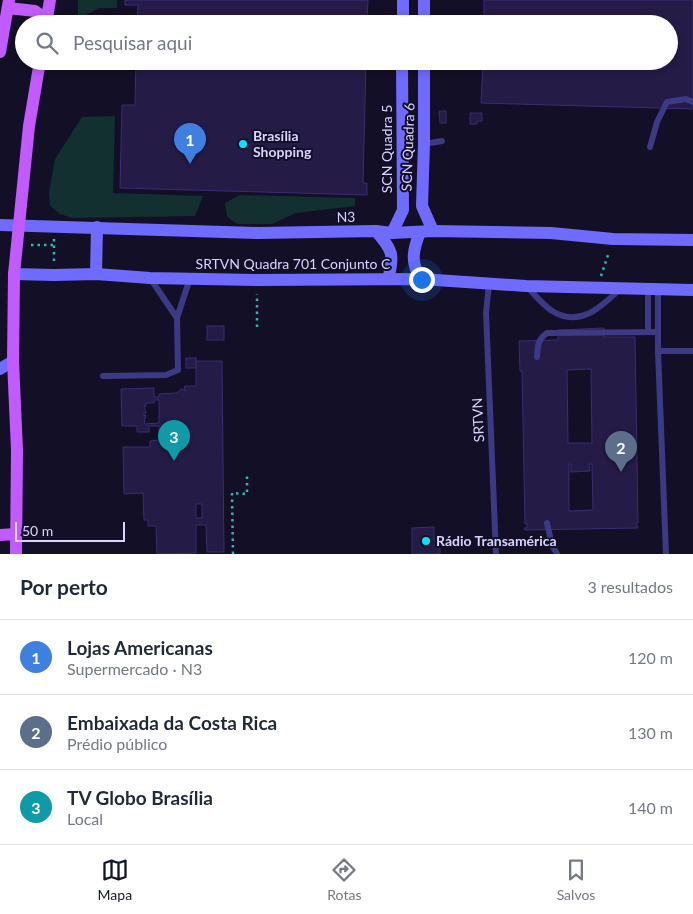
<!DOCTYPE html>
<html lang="pt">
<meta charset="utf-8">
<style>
:root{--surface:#fff;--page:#f6f6f7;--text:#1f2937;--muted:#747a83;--line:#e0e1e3;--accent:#111827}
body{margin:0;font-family:Lato,sans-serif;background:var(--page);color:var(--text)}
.scale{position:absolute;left:15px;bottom:12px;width:110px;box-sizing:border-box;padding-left:5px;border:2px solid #d9d4ff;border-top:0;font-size:14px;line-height:18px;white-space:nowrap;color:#d9d4ff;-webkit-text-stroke:4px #130f26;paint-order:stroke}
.you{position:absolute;left:421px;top:279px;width:18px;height:18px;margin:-12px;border:4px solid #fff;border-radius:50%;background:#1a73e8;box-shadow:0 0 0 8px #1a73e833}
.badge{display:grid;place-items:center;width:32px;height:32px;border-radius:50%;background:var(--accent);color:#fff;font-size:16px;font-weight:700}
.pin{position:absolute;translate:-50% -41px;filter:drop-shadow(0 1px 2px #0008)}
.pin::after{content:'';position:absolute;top:26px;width:18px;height:15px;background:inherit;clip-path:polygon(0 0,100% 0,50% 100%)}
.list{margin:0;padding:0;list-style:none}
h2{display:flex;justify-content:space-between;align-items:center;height:65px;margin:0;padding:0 20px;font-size:21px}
h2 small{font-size:16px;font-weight:400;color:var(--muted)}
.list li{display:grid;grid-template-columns:32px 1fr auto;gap:15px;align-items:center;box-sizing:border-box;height:75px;padding:0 20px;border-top:1px solid var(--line)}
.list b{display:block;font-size:19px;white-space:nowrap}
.list p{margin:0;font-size:16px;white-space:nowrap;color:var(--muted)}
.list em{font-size:16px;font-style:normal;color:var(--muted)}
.icon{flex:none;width:28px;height:28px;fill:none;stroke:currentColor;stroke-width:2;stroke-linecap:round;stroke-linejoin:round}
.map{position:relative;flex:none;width:693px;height:554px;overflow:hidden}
.search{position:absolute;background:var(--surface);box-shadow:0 2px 8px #0003;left:15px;right:15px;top:15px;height:55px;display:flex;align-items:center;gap:12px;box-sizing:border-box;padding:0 18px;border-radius:28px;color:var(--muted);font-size:19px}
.sheet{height:290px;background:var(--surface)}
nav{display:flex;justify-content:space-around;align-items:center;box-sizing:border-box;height:70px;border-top:1px solid var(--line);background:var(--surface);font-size:14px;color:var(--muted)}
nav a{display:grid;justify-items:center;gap:2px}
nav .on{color:var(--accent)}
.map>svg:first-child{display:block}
</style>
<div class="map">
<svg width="693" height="554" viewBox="0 0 693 554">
<rect width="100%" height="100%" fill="#130f26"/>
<g fill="#12302f">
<path d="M78,0h39v8h-18l-21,11z"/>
<path d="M115,116l-2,77 90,3 -8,20 -123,2 -12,-4 -10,-8 -1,-14 6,-33 27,-42z"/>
<path d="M240,195l115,3v8l-59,7 -24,11h-35l-10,-7 -2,-14z"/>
</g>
<g fill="#241b47" stroke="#3b2d73" fill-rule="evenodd">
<path d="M125,0h243l-1,24h-230l1,-19h-13z"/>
<path d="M484,0h209v109l-212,-6 2,-42h186v-37h-185z"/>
<path d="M136,61h230l-3,122h4v12l-247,-7 2,-83h13z"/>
<path d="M439,111h7v12h-6z"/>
<path d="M470,113h12v8h-5v3h-7z"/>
<rect x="207" y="326" width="17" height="14"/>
<path d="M604,328v9h31l3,186h-2l2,5 -113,2 -1,-2h3v-4h-2l-3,-153h-2l-1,-30 39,-1v-10zM591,369l1,74h-24l-1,-73zM569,464h2v8l19,-1 -1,-7h3l1,46 -24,1z"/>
<rect x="186" y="358" width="10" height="10"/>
<path d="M196,361h26l2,191h-17l-1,-27h-10v28l-39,1 -1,-28h-8v-6h-4l-1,-27 -19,1 -1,-47h27v-6l9,-1v-14h-10v6h-12v-6h-15l-1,-37 33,-1v9h5v-3l18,-1 4,-4 5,2 -2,-3 1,-2h11zM154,400h5v23l-15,1 2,-9 -2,1v-3h2l-2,-7h2v-3h8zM196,504h6v14h-6z"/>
<path d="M434,527v12l6,-1v16h-28v-26z"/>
</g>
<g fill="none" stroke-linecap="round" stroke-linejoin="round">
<g stroke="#2fb8b0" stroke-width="2.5" stroke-dasharray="2.5 4" stroke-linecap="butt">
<path d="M31,245h23"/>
<path d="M54,261v-22"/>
<path d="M601,276l8,-24"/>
<path d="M257,327v-33"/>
<path d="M233,554l-1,-61 15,1v-19"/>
</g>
<g stroke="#3d3a85" stroke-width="6">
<path d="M424,144l18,-3"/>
<path d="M650,147l7,-25 10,-20 19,-3 7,3"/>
<path d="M150,278l27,40"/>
<path d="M489,284l-3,29 10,241"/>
<path d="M527,287c8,8 16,18 25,24 28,17 49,-4 68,-22"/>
<path d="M658,290v61l8,203"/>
<path d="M648,332v-43"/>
<path d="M658,351h35"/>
<path d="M537,357c1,-11 0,-17 10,-24l111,-1"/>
<path d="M103,376l63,-1 12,-5 -1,-52 13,-40"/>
<path d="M547,523l5,22 5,9"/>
</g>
<g stroke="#6f6bff" stroke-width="12">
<path d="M424,0v24"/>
<path d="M403,24v-24"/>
<path d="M424,61v83l-2,62 11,25"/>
<path d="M0,225l258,8 118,-2 16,2 41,-2 118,2 62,6 80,1"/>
<path d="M376,231c16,19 19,23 12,48"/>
<path d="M420,232c-7,18 -10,30 1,47"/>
<path d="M392,233l11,-23 -1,-149"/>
<path d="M14,274l40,1 42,-1 54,4 108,2 163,-1 105,7 167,4"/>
<path d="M96,274l1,-47"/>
<path d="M0,369l13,-8"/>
</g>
<g stroke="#c25bff" stroke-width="12">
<path d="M8,8l27,3 12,9"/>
<path d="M46,24l4,-24"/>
<path d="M0,52l9,-52"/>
<path d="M0,535l16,-1"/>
<path d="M16,554l1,-104 -4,-89 1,-87 15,-148 11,-65"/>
</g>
</g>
<g fill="#00e5ff" stroke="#130f26" stroke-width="2">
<circle cx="243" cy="144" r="5"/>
<circle cx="426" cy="541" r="5"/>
</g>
<g text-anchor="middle" stroke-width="4" stroke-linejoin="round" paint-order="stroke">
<g font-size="14" font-weight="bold" fill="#d9d4ff" stroke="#130f26" text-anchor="start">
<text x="253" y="141">Brasília<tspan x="253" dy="16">Shopping</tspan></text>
<text x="436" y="546">Rádio Transamérica</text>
</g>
<g font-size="14" fill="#d9d4ff" stroke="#130f26">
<text transform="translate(408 147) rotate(-88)" y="5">SCN Quadra 6</text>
<text transform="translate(387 149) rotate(-90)" y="5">SCN Quadra 5</text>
<text transform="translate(346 217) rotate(-1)" y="5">N3</text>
<text x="293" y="269">SRTVN Quadra 701 Conjunto C</text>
<text transform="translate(478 420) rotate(-93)" y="5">SRTVN</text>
</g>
</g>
</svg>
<div class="scale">50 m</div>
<div class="you"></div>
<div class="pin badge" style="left:190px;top:164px;background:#3f7fe0">1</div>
<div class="pin badge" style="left:621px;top:472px;background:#5c6f8a">2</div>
<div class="pin badge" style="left:174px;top:461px;background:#0f9aa8">3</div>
<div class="search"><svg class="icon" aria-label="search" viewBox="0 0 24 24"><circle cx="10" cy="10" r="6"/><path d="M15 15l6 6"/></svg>Pesquisar aqui</div>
</div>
<section class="sheet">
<h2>Por perto<small>3 resultados</small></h2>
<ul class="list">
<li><span class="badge" style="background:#3f7fe0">1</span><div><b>Lojas Americanas</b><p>Supermercado · N3</p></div><em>120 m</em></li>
<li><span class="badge" style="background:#5c6f8a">2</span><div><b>Embaixada da Costa Rica</b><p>Prédio público</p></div><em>130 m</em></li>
<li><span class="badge" style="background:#0f9aa8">3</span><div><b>TV Globo Brasília</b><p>Local</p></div><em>140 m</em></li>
</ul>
</section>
<nav>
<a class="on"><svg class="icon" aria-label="map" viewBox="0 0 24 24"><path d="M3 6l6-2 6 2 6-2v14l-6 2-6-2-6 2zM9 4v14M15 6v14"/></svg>Mapa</a>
<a><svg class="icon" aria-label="directions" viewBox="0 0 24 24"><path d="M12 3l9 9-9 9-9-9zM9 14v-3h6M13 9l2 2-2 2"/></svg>Rotas</a>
<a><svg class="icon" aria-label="saved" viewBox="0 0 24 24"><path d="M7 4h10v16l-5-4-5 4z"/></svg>Salvos</a>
</nav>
